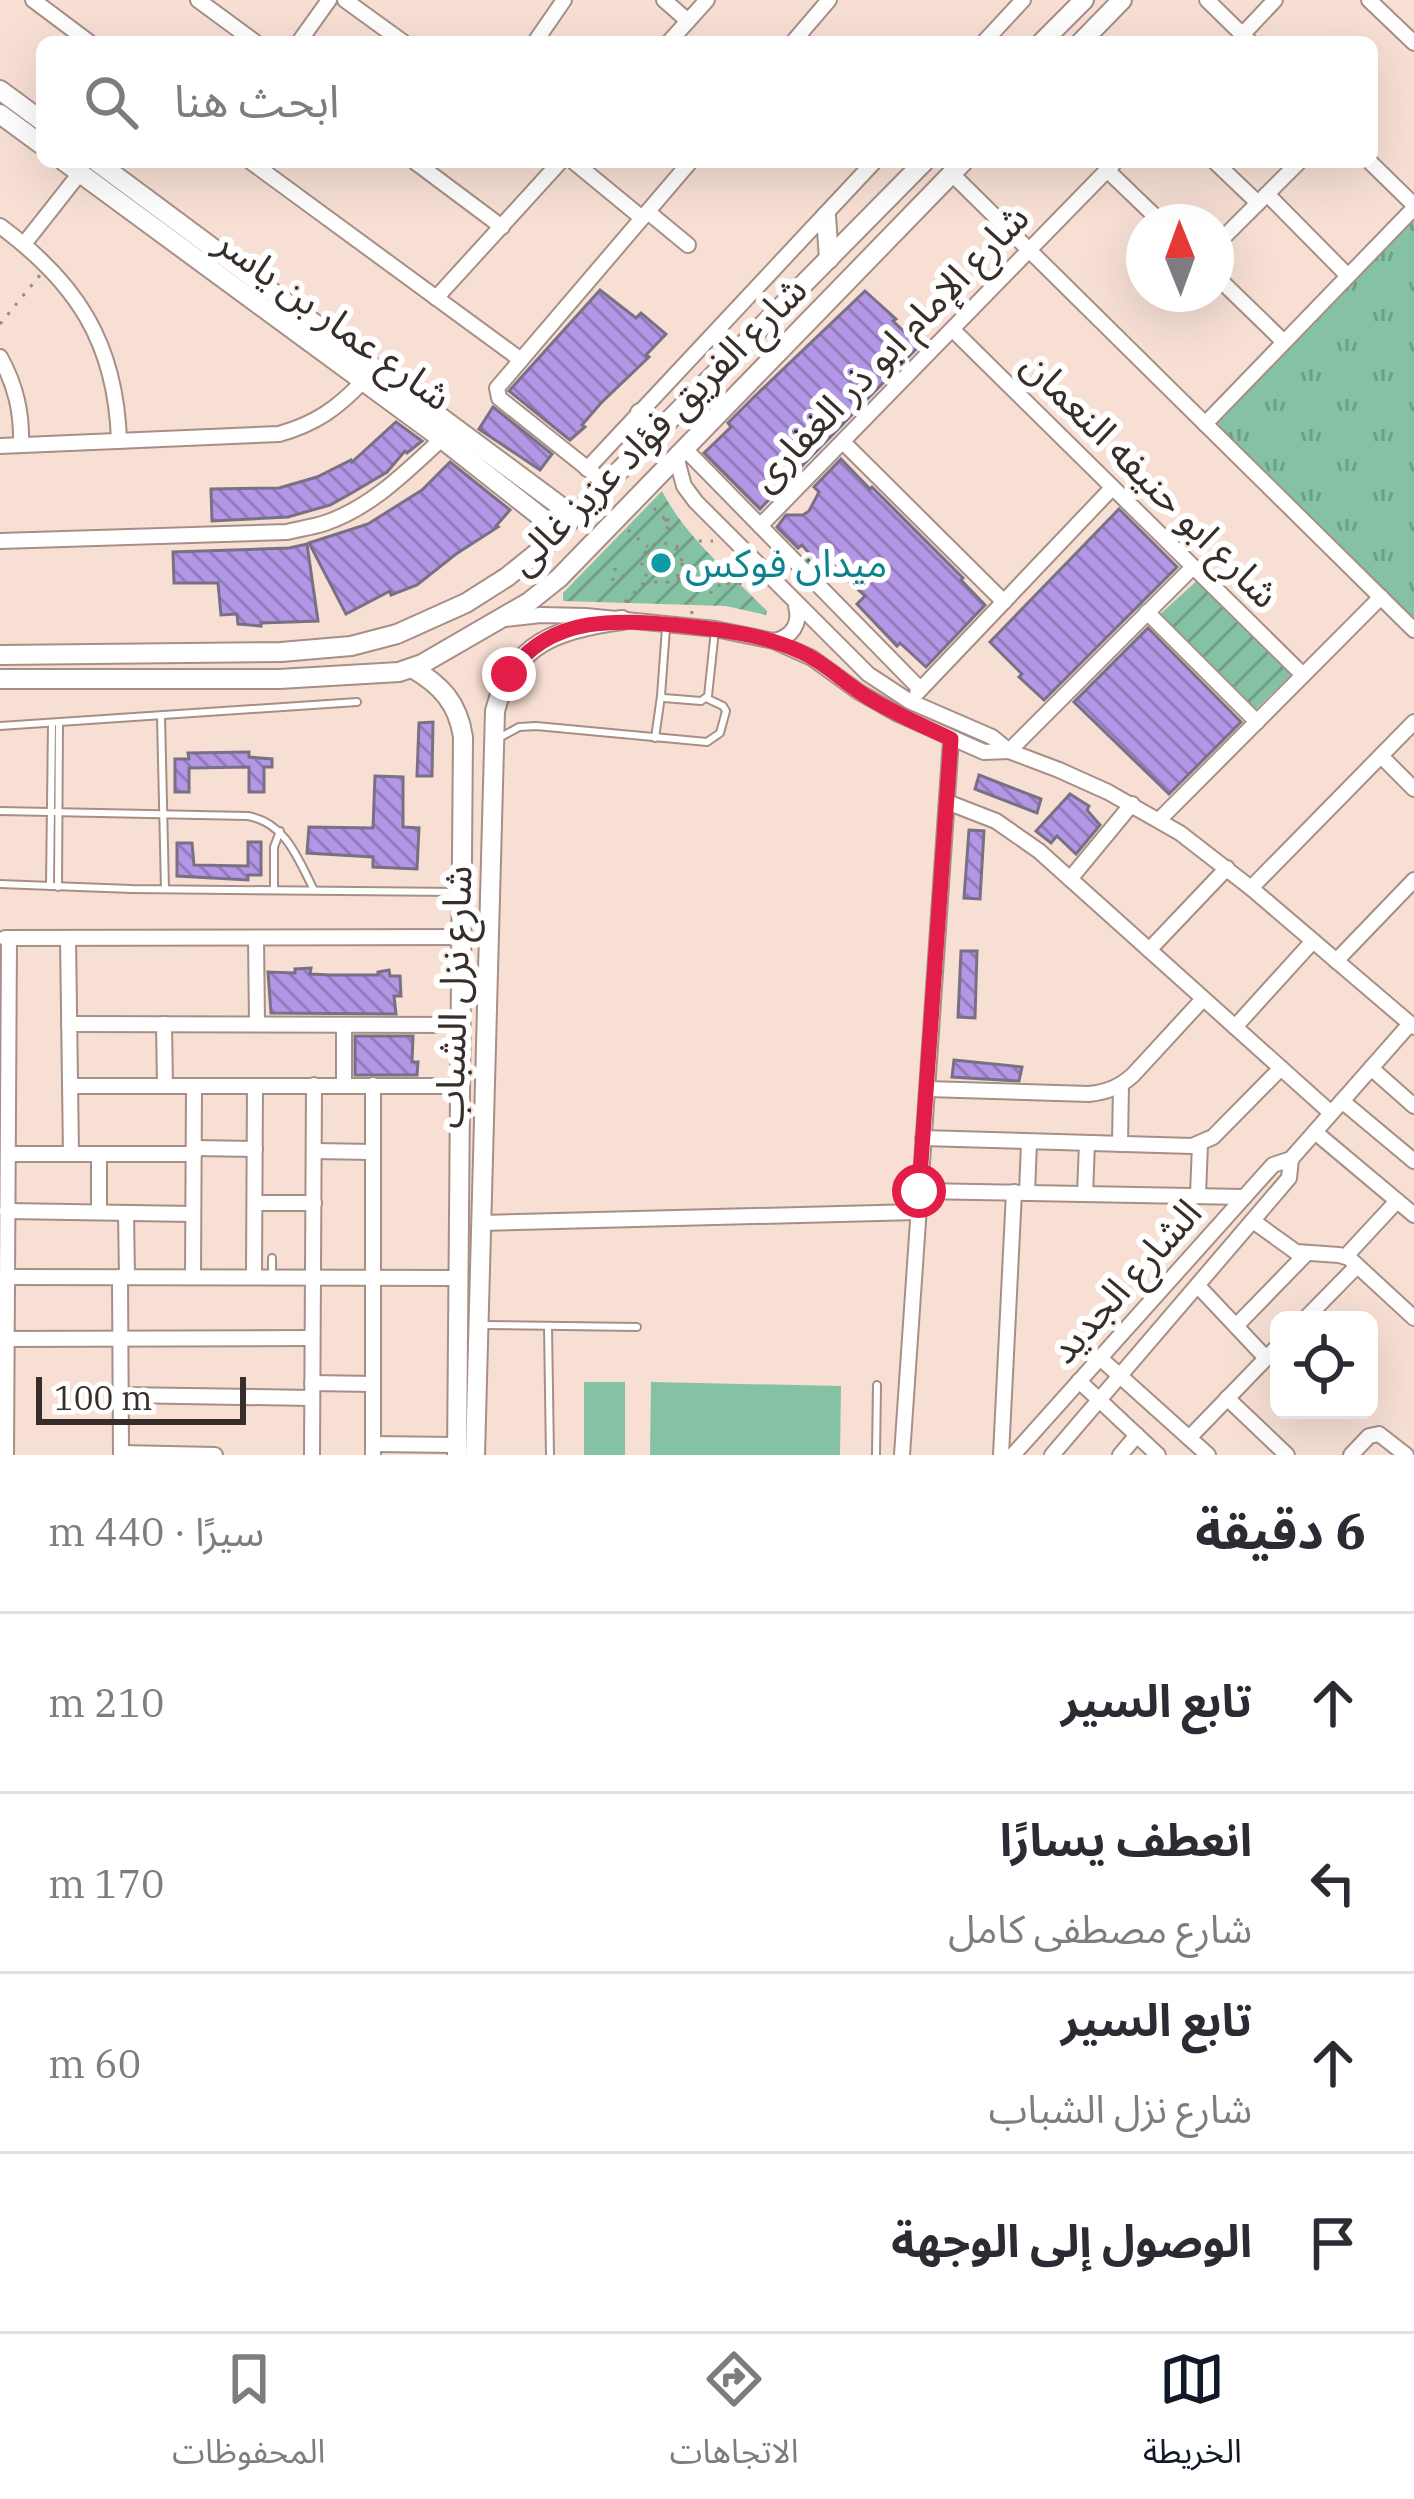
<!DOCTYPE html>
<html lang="ar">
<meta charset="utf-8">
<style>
:root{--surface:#fff;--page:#f2f2f3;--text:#2b2b33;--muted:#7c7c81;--line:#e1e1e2;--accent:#111827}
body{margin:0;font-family:"IBM Plex Serif","Noto Sans Arabic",serif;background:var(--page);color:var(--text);direction:rtl}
.controls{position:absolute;right:36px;bottom:36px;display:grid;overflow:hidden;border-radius:18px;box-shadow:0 12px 48px #0002}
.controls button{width:108px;height:108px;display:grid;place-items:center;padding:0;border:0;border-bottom:3px solid var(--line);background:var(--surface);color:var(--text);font:60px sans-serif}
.compass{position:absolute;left:1126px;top:204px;width:108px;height:108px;border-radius:50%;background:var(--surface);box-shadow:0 12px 48px #0002;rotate:359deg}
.scale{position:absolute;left:36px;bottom:30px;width:210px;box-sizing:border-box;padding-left:12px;border:6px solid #372e2a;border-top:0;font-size:33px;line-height:42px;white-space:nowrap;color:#372e2a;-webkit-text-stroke:9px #fff;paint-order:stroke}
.stop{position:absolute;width:36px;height:36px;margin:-27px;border:9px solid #e11d48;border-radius:50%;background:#fff}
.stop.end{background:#e11d48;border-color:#fff;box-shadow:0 3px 12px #0008}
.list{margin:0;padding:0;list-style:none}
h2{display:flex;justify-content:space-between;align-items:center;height:156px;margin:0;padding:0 48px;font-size:51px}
h2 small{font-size:39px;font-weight:400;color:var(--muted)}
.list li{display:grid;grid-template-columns:78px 1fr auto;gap:36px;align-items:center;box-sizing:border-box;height:180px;padding:0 48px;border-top:3px solid var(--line)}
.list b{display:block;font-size:45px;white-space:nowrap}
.list p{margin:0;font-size:39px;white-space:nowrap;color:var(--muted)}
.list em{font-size:39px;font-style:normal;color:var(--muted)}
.icon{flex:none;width:66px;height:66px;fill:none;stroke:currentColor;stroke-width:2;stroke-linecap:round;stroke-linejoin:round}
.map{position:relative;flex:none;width:1414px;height:1455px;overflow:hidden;direction:ltr}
.search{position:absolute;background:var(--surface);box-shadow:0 12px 48px #0002;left:36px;right:36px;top:36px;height:132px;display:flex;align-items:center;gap:30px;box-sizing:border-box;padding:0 42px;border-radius:18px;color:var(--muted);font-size:45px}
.sheet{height:876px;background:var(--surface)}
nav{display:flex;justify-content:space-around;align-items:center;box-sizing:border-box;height:168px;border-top:3px solid var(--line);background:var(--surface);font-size:33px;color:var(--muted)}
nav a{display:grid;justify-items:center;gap:6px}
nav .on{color:var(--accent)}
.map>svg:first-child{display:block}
</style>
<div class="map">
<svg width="1414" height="1455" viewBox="0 0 1414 1455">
<defs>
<pattern id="grass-tufts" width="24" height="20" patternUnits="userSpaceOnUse" patternTransform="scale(3)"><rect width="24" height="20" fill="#85c2a3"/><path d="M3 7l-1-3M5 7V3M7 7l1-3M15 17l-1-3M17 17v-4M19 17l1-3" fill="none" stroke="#6e9e85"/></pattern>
<pattern id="garden-furrows" width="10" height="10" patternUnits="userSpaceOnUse" patternTransform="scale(3)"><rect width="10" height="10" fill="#85c2a3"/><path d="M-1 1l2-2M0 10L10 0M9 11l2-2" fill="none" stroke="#6e9e85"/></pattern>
<pattern id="building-back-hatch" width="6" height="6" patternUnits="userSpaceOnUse" patternTransform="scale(3)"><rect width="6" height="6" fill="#b396e5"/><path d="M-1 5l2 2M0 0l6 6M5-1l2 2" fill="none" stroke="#927bba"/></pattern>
</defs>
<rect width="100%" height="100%" fill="#f7dfd4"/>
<path fill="url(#grass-tufts)" d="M1414,208v422l-209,-206z"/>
<g fill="url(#garden-furrows)">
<path d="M662,491c25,48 68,82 105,120l-1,4 -40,-9 -163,-5v-8z"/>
<path d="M1201,577l94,94 -42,41 -95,-96z"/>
</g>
<g fill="#85c2a3">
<rect x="584" y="1382" width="41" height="73"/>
<path d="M651,1382l190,4 -1,69h-190z"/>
</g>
<g fill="url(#building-back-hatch)" stroke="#787185" stroke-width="3">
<path d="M600,290l36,28 5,-5 25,21 -20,21 3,2 -48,46 -19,22 3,2 -15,13 -61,-49z"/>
<path d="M865,291l31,28 -3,2 26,25 -159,163 -56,-56 27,-26 -3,-4 27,-27z"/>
<path d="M493,407l59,47 -12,16 -61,-41z"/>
<path d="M396,422l26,19 -15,12 -2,-2 -18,21 -37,22 -20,11 -42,12 -76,4 -1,-32 68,-1 38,-11 34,-17 1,2z"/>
<path d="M841,459l29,30 2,-2 91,91 -2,2 24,25 -59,62 -26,-24 -3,3 -40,-42 8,-8 -35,-32 -6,6 -22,-25 -4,3 -21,-21 9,-12h17l6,-4 10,-19 -5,-5z"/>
<path d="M450,462l60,48 -14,16 2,1 -42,27 -39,31 -26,10 -1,-4 -44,23 -37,-71 59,-19 54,-34z"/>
<path d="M1119,509l58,58 -133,133 -25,-23 3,-3 -32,-32z"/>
<path d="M307,544l11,77 -57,2v3l-23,-2 -1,-10 -16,1 -3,-32h-44l-1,-31 116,-4z"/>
<path d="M1148,628l93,94 -72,72 -95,-92z"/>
<path d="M433,722l-1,54h-15l2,-53z"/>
<path d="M249,752v5l23,2v8h-8v25h-15v-25l-60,1v24h-14v-33h14l-1,-6z"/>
<path d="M979,775l62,24 -4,14 -62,-24z"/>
<path d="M375,776l28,1v50l16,1 -2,41 -44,-2v-10l-66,-4 2,-26 64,1z"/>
<path d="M1070,794l19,12 -2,4 13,15 -24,29 -19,-18 -6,7 -15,-12z"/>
<path d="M969,830l15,1 -4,68 -16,-1z"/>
<path d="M248,842h13v33h-13v5l-71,-4v-33h15l2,22 54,1z"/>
<path d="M961,951h16l-2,67 -17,-1z"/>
<path d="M311,968l-1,6 20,1h48v-3l11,-2 1,6h10l1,20h-7l2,18 -125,-1 -3,-41 27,1v-4z"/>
<path d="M355,1036h58l-1,26h6l-1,13h-62z"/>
<path d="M954,1060l68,7 -3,14 -67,-4z"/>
</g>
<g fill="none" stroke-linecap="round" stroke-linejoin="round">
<g stroke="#a68f86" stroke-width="10">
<g id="lane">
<path d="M666,628l-5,68 3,2 37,3 7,-5 7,-66"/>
<path d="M161,717l4,172"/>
<path d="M0,726l357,-24"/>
<path d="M499,738l20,-11 17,-1 171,16 13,-9 6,-22 -3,-5 -17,-8"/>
<path d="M655,738l6,-42"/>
<path d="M0,811l248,5c38,7 50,43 66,74"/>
<path d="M0,884l131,5 328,3"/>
<path d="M50,886l2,-163"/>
<path d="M58,887l1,-164"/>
<path d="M274,890v-43l6,-16"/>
<path d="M272,1274v-16"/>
<path d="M481,1325l156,2"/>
<path d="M548,1326l2,129"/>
<path d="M876,1455l1,-70"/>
</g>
</g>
<g stroke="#a68f86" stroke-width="18">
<g id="street">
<path d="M33,0l56,42"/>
<path d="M198,0l57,42"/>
<path d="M345,0l58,42"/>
<path d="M664,0l24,21"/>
<path d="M1207,0l43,42"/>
<path d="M1369,0l45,43"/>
<path d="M1242,35l33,-35"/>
<path d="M299,42l30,-42"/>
<path d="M535,42l29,-42"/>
<path d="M669,42l38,-42"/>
<path d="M793,42l36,-42"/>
<path d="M984,42l39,-42"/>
<path d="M251,162l270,198"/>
<path d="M415,162l87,65"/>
<path d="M574,162l68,56"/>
<path d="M1215,162l43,41"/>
<path d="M1370,162l44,43"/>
<path d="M1107,170l54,52"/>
<path d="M952,174l462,456"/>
<path d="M1267,194l81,82"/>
<path d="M648,212l40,33"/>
<path d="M0,226c77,57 116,117 119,215"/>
<path d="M24,244l56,-71"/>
<path d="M1216,245l83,-83"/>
<path d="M1216,276l68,66"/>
<path d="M436,298l124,-136"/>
<path d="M953,330l350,345"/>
<path d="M0,357c16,29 22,56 21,88"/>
<path d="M1205,424l209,-216"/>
<path d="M843,442l161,160"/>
<path d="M0,446l279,-12c36,-10 59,-26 84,-53"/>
<path d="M684,448l236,241"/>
<path d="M676,456l8,30 12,16 172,172 41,27 83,36 17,14 50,19 49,22 72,41 71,55 163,139"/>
<path d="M587,469l287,-307"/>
<path d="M607,484l-108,-86 -2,-10 193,-226"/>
<path d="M760,526l355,-364"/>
<path d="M0,541l287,-9c12,-3 26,-5 38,-9 48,-16 85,-55 122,-89"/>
<path d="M1147,612l110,110"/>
<path d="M505,619l36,-4 45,1 129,13 59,12 38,17 47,34 37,21 88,39 25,-1"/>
<path d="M774,641c18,-4 27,-17 22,-35"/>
<path d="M917,693l195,-205"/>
<path d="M1009,751l184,-184"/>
<path d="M1381,756l33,33"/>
<path d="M947,802l49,19 43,30 292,262"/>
<path d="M1159,820l222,-223"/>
<path d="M1070,879l62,-75"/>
<path d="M1251,888l163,-166"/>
<path d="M5,938l457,-1"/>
<path d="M68,938l3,216"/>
<path d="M256,938l1,86"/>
<path d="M1149,950l78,-82"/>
<path d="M1336,961l78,-81"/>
<path d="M69,1024l392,1"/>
<path d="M164,1024l1,62"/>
<path d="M1235,1027l78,-86"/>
<path d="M1371,1068l43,38"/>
<path d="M344,1085v-60"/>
<path d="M70,1086h390"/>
<path d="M927,1089l162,5c18,-2 31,-7 44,-19l70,-76"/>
<path d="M1342,1101l72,60"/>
<path d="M1315,1132l99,83"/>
<path d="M923,1138l269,8 21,-9 68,-69"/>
<path d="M1120,1144l1,-59"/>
<path d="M194,1148l61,1"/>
<path d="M314,1151l59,1"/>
<path d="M8,1154h186"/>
<path d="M99,1154v58"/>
<path d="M919,1191l325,6"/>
<path d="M1027,1193l2,-51"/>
<path d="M1085,1194l2,-51"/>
<path d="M1198,1195l2,-51"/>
<path d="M255,1203h59"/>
<path d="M7,1211l186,3"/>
<path d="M126,1213l1,64"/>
<path d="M1253,1221l43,31 43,3 10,3 65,60"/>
<path d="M480,1223l437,-11"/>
<path d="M1346,1256l51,-55"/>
<path d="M7,1277l452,1"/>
<path d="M120,1277l1,178"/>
<path d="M193,1277l1,-191"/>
<path d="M254,1277l1,-191"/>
<path d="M1199,1287l67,71"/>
<path d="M1304,1320l53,-54"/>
<path d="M1236,1326l70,-72"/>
<path d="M0,1339l312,-1"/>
<path d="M1100,1358l108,97"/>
<path d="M1079,1381l79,74"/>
<path d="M312,1383l61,1"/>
<path d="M120,1395l192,3"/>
<path d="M1227,1398l60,57"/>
<path d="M1189,1438l90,-93"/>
<path d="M373,1444l84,1"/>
<path d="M121,1453l94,2"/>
<path d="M6,1455l3,-517"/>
<path d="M312,1455l2,-370"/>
<path d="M373,1455v-370"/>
<path d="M902,1455l49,-716"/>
<path d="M1001,1455l13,-263"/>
<path d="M1013,1455l260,-290 18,-6 119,-135"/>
<path d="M1052,1455l237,-277 2,-19"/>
<path d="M1120,1455l17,-20"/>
<path d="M1351,1455l18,-19 10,-2 27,21"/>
</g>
</g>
<g stroke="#a68f86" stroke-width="22">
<g id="secondary">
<path d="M1042,42l42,-42"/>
<path d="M1081,42l41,-42"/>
<path d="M0,90l42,31"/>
<path d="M0,114l42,31"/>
<path d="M65,162l377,277 118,93"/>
<path d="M97,162l478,355"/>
<path d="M826,216l3,43"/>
<path d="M640,413l19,18"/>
<path d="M0,655l281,-3 70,-6 46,-12 69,-31 41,-26 36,-29 381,-386"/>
<path d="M412,668c29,17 46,35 51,69l-6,718"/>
<path d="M0,679h279l120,-7 23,-8 107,-62 30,-24 404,-416"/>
<path d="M475,1455l20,-744c17,-68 64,-83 127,-91"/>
</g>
</g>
<g stroke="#998881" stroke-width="3" stroke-dasharray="3 9" stroke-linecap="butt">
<path d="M0,324l40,-49"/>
<path d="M654,508l11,11"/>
<path d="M667,519l5,4 -4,5 -6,-4z"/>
<path d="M628,530l20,17"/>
<circle cx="662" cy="563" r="20"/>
<path d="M676,547l14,-6h23"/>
<circle cx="617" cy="575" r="6"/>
<path d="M677,578l19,7"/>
<path d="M720,584l-7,9 -7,-2 -4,-7 4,-7 7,-2 7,9 39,-1"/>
<path d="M625,602l22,-23"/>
<path d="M692,614l-2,-20 7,-9"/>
</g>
<use href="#lane" stroke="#fff" stroke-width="6"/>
<use href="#street" stroke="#fff" stroke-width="14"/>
<use href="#secondary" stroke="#fff" stroke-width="18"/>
</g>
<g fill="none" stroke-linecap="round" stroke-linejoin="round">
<path stroke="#e11d48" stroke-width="15" d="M509,674c42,-61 112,-54 176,-48 38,4 81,9 116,26 25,11 44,32 68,46 26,16 55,28 82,41l-32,452"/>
</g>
<circle fill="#0f9aa8" stroke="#fff" stroke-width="4.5" cx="661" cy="563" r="12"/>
<g text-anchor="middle" stroke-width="12" stroke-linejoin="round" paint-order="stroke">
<g font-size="39" fill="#372e2a" stroke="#fff">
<text transform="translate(334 319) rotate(36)" y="14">شارع عمار بن ياسر</text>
<text transform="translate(889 347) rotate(-46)" y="14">شارع الإمام ابو ذر الغفارى</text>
<text transform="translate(657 425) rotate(-45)" y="14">شارع الفريق فؤاد عزيز غالى</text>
<text transform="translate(1151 479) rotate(45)" y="14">شارع ابو حنيفه النعمان</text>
<text transform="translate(453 997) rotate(-88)" y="14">شارع نزل الشباب</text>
<text transform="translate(1125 1281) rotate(-48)" y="14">الشارع الجديد</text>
</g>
<g font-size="39" fill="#0d838f" stroke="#fff" text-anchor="start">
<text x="685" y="577">ميدان فوكس</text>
</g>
</g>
</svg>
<div class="controls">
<button><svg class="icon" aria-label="locate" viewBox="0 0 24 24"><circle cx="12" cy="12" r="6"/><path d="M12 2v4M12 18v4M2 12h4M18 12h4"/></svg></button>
</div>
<svg class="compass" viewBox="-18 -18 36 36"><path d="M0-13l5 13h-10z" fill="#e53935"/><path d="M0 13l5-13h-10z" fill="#7c7c81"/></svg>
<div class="scale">100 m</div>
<div class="stop" style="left:919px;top:1191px"></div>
<div class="stop end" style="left:509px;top:674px"></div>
<div class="search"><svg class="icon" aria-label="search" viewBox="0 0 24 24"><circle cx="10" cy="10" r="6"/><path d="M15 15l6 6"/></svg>ابحث هنا</div>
</div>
<section class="sheet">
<h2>6 دقيقة<small>سيرًا · 440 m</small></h2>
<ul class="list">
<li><svg class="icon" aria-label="ahead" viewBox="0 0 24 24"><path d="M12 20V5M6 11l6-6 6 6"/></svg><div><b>تابع السير</b></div><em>210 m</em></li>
<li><svg class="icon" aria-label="left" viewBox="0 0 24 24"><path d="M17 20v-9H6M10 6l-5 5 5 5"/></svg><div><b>انعطف يسارًا</b><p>شارع مصطفى كامل</p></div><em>170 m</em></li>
<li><svg class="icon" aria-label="ahead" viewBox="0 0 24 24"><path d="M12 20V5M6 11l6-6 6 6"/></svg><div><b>تابع السير</b><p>شارع نزل الشباب</p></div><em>60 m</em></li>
<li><svg class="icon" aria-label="arrive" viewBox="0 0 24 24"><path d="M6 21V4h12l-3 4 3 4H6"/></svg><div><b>الوصول إلى الوجهة</b></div></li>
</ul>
</section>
<nav>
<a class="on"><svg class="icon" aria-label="map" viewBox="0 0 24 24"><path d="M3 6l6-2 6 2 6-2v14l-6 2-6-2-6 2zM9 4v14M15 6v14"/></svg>الخريطة</a>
<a><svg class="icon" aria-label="directions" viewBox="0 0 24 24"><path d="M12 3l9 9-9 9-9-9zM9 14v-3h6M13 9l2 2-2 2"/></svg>الاتجاهات</a>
<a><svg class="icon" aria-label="saved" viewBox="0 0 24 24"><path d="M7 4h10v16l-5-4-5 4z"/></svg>المحفوظات</a>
</nav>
